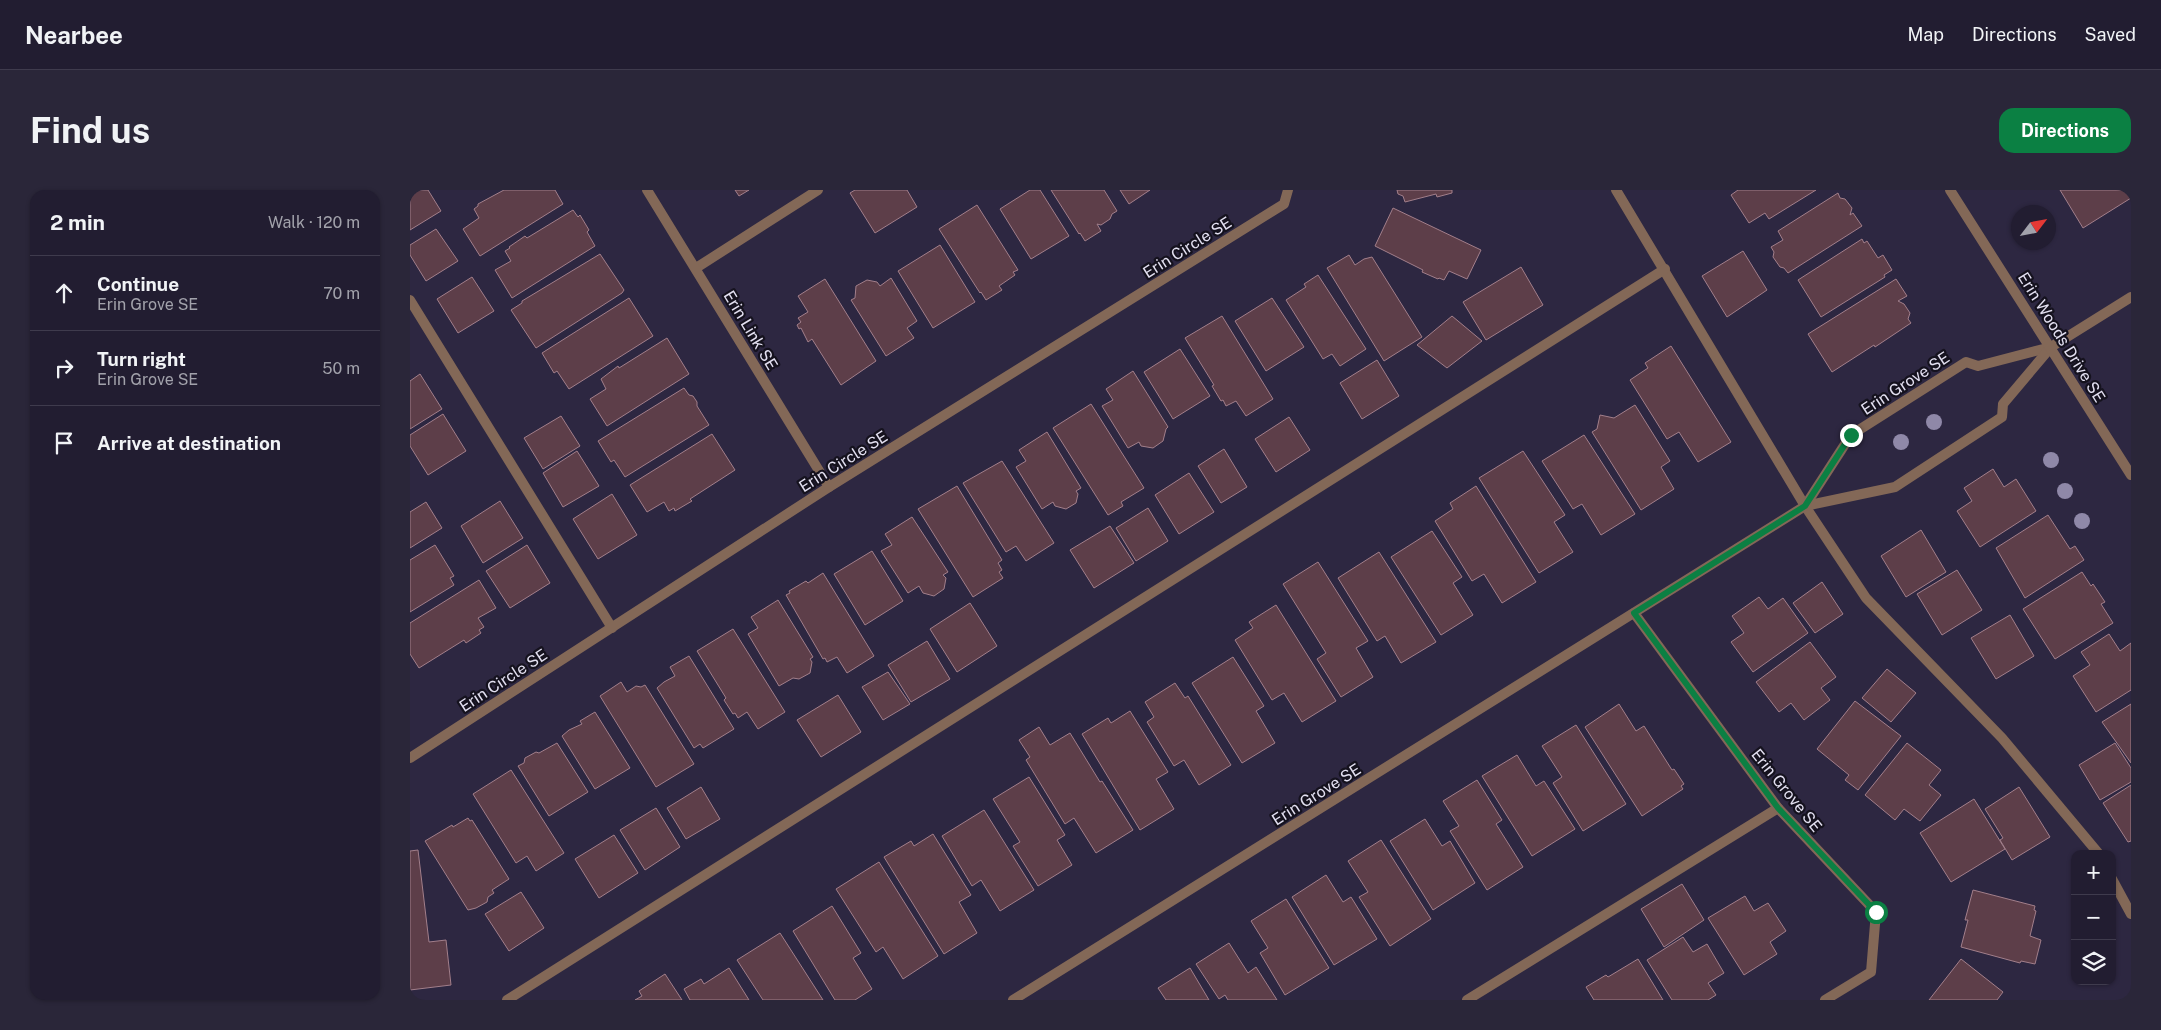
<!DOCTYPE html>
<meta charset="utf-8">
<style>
:root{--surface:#221d31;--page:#2a2639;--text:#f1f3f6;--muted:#a2a2ab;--line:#3f3b4d;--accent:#0b8043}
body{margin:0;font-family:"Public Sans",sans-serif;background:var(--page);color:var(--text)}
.controls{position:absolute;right:15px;bottom:15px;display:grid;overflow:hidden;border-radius:10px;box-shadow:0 1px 4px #0004}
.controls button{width:45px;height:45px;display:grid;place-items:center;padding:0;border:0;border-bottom:1px solid var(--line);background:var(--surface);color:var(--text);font:25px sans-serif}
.compass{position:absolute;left:1601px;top:15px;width:45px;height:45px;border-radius:50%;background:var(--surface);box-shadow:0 1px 4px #0004;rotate:58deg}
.stop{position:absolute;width:15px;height:15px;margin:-11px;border:4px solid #0b8043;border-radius:50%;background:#fff}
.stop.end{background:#0b8043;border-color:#fff;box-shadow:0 1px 5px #0008}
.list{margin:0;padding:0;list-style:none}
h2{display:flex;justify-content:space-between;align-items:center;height:65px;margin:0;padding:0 20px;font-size:21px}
h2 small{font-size:16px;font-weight:400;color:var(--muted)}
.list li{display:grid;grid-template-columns:32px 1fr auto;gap:15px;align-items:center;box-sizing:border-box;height:75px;padding:0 20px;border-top:1px solid var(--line)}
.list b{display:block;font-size:19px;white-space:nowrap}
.list p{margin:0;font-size:16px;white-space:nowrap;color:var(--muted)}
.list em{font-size:16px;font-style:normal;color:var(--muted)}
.icon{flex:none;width:28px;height:28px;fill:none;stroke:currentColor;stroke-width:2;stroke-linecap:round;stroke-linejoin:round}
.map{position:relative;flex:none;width:1721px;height:810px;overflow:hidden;border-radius:15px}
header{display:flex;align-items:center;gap:30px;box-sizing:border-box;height:70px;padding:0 25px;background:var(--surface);border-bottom:1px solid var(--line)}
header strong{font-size:24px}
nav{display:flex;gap:28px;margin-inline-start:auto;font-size:18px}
.intro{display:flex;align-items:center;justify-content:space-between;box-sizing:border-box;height:120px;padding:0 30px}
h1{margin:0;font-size:35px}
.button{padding:12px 22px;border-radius:15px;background:var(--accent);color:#fff;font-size:18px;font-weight:700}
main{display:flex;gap:30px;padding:0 30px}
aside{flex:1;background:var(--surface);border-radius:15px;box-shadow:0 1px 4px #0004}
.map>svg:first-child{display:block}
</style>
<header>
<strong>Nearbee</strong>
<nav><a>Map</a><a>Directions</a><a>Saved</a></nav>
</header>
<div class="intro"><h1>Find us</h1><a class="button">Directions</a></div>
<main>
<aside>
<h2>2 min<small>Walk · 120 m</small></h2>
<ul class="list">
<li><svg class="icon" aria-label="ahead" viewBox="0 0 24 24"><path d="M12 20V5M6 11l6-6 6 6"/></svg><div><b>Continue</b><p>Erin Grove SE</p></div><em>70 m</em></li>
<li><svg class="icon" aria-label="right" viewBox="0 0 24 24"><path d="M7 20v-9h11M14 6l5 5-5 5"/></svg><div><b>Turn right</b><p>Erin Grove SE</p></div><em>50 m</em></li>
<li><svg class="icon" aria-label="arrive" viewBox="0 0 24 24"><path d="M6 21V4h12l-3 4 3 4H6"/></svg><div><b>Arrive at destination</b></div></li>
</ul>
</aside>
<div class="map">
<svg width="1721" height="810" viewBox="0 0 1721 810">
<rect width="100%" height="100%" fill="#2d2741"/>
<g fill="#5d3e49" stroke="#a27f8b">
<path d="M0,0h18l13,21 -31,19z"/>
<path d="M94,0h51l8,14 -83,52 -17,-27 16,-11 -5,-9 4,-3v-2z"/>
<path d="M325,0h14l-10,6z"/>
<path d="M445,0h52l10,17 -42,26 -25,-40z"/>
<path d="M620,0h10l29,46 -38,23 -31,-50z"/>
<path d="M641,0h53l13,21 -5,3 -2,5 -9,6 -4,-1 4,7 -16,10 -5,-8 -1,1z"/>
<path d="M710,0h30l-21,14z"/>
<path d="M987,0h55v3l-15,4 -1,-3 -31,8 -2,-6 -5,-2z"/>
<path d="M1328,0h78l-47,29 -4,-6 -16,10 -18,-28z"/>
<path d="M1650,0h71v8l-48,30z"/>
<path d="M1428,3l2,5 5,1 7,9 -2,7 3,-2 9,13 -74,47 -4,-5 -4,-1 -7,-10 1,-5 -3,-5 12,-7 -5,-9z"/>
<path d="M567,15l41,65 -5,2 2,3 -16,11 3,4 -16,10 -5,-8 -1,1 -41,-64z"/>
<path d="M983,18l88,42 -14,29 -18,-8 -5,9 -5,-2 -1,1 -16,-7 1,-2 -48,-24z"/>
<path d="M163,20l5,7 2,-2 9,15 -2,2 8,14 -83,52 -17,-28 16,-9 -6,-10 5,-3 -1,-1 16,-11 2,2z"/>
<path d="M26,39l22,32 -32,20 -16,-26v-10z"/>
<path d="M1452,49l2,4 3,-2 11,17 5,-3 9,15 -8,5 1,2 -64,40 -23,-37z"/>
<path d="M530,55l35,57 -42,26 -35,-57z"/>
<path d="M1333,61l24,39 -40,27 -25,-41z"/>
<path d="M190,64l24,36 -2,3 -86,55 -25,-38 11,-7v-2z"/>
<path d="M939,65l6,10 9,-6 8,-2 50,80 -38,24 -57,-93z"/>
<path d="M1111,77l22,38 -57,35 -23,-38z"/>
<path d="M908,85l48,74 -26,17 -8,-12 -9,5 -37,-59 20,-13 -2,-3z"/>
<path d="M62,87l22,34 -36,22 -21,-34z"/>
<path d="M481,88l26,43 -10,7 7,10 -28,18 -35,-56 4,-2 1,-12 11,-6 10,2 3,4z"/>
<path d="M415,89l51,82 -35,24 -29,-46 -4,3 -7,-14 -2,1 -2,-4 4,-3 -3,-4 10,-6 -10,-16z"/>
<path d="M1486,89l11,17 -9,5 6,3 6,9 -2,6 3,4 -36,24 -1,-2 -42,27 -24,-38z"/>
<path d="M219,108l24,38 -84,53 -12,-18 -3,2 -12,-20z"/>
<path d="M862,108l32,49 -38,24 -31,-50z"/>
<path d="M812,126l51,83 -27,17 -10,-15 -10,5 -3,-6 -2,1 -9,-15 2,-1 -29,-47z"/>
<path d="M1042,126l30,25 -35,27 -30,-23z"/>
<path d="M257,148l22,36 -82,52 -17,-27 16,-10 -5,-10 17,-13 1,2z"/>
<path d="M1261,156l60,96 -33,20 -19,-30 -12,7 -37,-59 18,-12 -3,-5z"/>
<path d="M770,159l30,47 -37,23 -29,-47z"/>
<path d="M967,170l22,36 -37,23 -22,-36z"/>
<path d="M723,181l35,56 -2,2 -3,12 -10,7 -12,-2 -2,-4 -11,6 -26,-42 11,-6 -7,-11z"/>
<path d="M10,184l22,35 -32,20v-48z"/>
<path d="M274,198l5,7 4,1 4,6v4l12,19 -84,52 -11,-17 -3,2 -13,-21z"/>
<path d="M681,214l53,84 -23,14 2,4 -15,9 -55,-87z"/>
<path d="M1225,215l35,56 -9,6 13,22 -33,21 -49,-78 5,-3 3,-14 14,3z"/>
<path d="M33,224l23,37 -38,24 -18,-29v-11z"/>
<path d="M151,226l19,30 -37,23 -19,-31z"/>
<path d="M879,227l21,33 -34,22 -21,-33z"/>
<path d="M637,242l34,56 -5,3 2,3 -2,9 -10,6 -11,-3 -2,-4 -11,7 -26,-42 10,-6 -7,-11z"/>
<path d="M302,244l23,36 -45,29 2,2 -17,10 -1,-3 -5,3 -5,-9 -17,10 -17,-27z"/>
<path d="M1174,245l51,79 -34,21 -19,-31 -9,5 -31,-48z"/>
<path d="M814,259l23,38 -26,16 -23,-37z"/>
<path d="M167,261l22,35 -36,21 -20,-34z"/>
<path d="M1113,261l42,64 -11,7 19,30 -34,21 -60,-95z"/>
<path d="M592,271l52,82 -28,18 -10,-15 -10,6 -43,-69z"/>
<path d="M1583,279l11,18 12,-8 20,32 -56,36 -23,-36 15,-10 -8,-13z"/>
<path d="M779,283l25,39 -35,22 -24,-39z"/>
<path d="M547,296l45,74 -4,3 4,7 -3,2 4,6 -30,19 -55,-88z"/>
<path d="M1066,296l60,96 -34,21 -18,-29 -12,7 -37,-60 18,-12 -3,-6z"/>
<path d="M202,304l25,41 -39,24 -25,-40z"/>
<path d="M90,311l23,37 -40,25 -22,-37z"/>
<path d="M16,312l16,26 -32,20v-36z"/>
<path d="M738,318l20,33 -32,20 -20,-33z"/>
<path d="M1638,325l22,34 5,-3 9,14 -59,38 -29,-50z"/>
<path d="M502,327l36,55 -5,3 3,3 -2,11 -10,7 -11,-3 -4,-7 -11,7 -27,-42 11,-6 -7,-11z"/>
<path d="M700,336l24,37 -40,25 -24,-38z"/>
<path d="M1511,340l25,42 -40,25 -25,-41z"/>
<path d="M1022,341l30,46 -9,6 20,32 -32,20 -50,-78z"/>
<path d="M25,355l19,31 -4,2 4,7 -44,27v-52z"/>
<path d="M117,355l23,38 -40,25 -24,-37z"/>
<path d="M462,361l31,50 -38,24 -31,-51z"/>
<path d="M969,362l57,90 -35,21 -16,-27 -8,5 -39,-63z"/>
<path d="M908,372l50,79 -12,7 17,29 -32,20 -24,-38 9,-6 -43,-69z"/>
<path d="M1547,380l25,40 -40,25 -25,-41z"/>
<path d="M1672,382l9,14 2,-2 12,18 -4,2 12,19 -58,36 -32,-50z"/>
<path d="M413,383l51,83 -27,17 -10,-16 -10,5 -2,-4 -2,1 -37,-64 4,-2 -1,-2 17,-10 2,2z"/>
<path d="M69,390l17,28 -18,10 6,9 -5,3 2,3 -15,10 -2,-3 -45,28 -9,-14v-31z"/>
<path d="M1412,392l21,32 -28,19 -22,-30z"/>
<path d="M1349,407l9,12 15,-11 25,35 -55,39 -22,-30 13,-9 -12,-17z"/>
<path d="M368,410l35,57 -3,2 2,3 -2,11 -11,6 -6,-1 -14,8 -31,-52 10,-6 -7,-11z"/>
<path d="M560,413l27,43 -40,26 -27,-43z"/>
<path d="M866,415l60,96 -34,21 -18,-29 -12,7 -37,-60 18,-12 -4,-6z"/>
<path d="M1600,425l24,41 -38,23 -25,-41z"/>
<path d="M323,439l52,83 -27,17 -11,-17 -9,6 -3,-5 -2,1 -9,-14 2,-2 -29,-47z"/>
<path d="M1699,444l11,17 11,-8v47l-35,22 -23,-36 17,-11 -9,-13z"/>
<path d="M517,451l23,38 -39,23 -23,-37z"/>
<path d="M1400,452l26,35 -15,11 9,12 -26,20 -13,-17 -12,9 -23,-30z"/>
<path d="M279,466l45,73 -31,19 -3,-4 -6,4 -37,-60 7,-6 11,-6 -5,-9z"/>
<path d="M823,467l31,49 -8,5 19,32 -33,20 -50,-80z"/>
<path d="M1477,479l29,24 -25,29 -29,-24z"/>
<path d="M478,482l22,32 -27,16 -21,-33z"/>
<path d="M211,492l6,10 9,-6 5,1 4,-2 49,79 -38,23 -56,-91z"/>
<path d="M765,493l10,15 3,-2 43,69 -32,20 -15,-25 -10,6 -27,-44 7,-5 -9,-15z"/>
<path d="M428,505l23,37 -40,25 -24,-37z"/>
<path d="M1445,511l46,35 -43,54 -13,-10 4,-5 -32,-26z"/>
<path d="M1209,514l17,27 8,-5 28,44 2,-1 10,15 -3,2 2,3 -41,27 -57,-89z"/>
<path d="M1721,514v59l-29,-41z"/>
<path d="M720,521l38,61 -12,7 18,30 -34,21 -58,-96 26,-16 3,5z"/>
<path d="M185,522l35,56 -35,21 -33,-53 7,-6 13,-6 -2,-3z"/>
<path d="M1166,535l50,79 -43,27 -30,-48 9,-6 -20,-31z"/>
<path d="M629,537l11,18 20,-12 30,49 2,-1 31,49 -37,23 -22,-35 -9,6 -39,-64 4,-3 -11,-17z"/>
<path d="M147,553l31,49 -39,24 -31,-50 6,-3 1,-5 11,-6 3,1z"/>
<path d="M1497,553l34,27 -12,15 12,10 -21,26 -16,-12 -9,11 -30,-25z"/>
<path d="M1705,553l16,25v14l-31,18 -21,-35z"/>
<path d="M1107,565l19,31 8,-5 31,48 -43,27 -50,-80z"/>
<path d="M101,580l53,83 -28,18 -9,-15 -11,7 -43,-69z"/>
<path d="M619,587l36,58 -8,5 15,25 -34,21 -25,-40 7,-4 -27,-43z"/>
<path d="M1067,590l25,40 -6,4 27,43 -36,23 -37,-59 9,-5 -16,-25z"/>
<path d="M1721,595v56l-3,1 -25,-39z"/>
<path d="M291,597l19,32 -34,20 -19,-31z"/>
<path d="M1609,597l31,50 -38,23 -12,-20 3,-2 -18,-29z"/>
<path d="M1564,609l31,50 -54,33 -31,-49z"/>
<path d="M246,618l24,39 -35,23 -25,-40z"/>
<path d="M574,620l50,80 -34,21 -19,-31 -9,6 -30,-50z"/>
<path d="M58,628l2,3 2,-1 37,59 -17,11 2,3 -6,4 -1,5 -11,6 -8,2 -43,-69 27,-16 1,2z"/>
<path d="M1015,629l17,27 8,-5 25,42 -42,27 -43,-69z"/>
<path d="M523,644l38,61 -12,7 18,31 -33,21 -60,-97 27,-16 3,5z"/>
<path d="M204,645l24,38 -39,25 -24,-39z"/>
<path d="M971,650l50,79 -41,27 -31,-49 9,-5 -20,-31z"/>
<path d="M8,660l11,92 17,-2 5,45 -41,5v-139z"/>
<path d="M469,672l59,94 -35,23 -20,-32 -7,5 -40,-63z"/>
<path d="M916,685l17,27 8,-5 26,42 -43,26 -42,-68z"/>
<path d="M1272,694l22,36 -40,27 -23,-38z"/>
<path d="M1563,700l62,16 -1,4 2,1 -6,25 11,4 -6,24 -14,-3 -1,2 -59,-16 7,-27h-3z"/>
<path d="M111,702l23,36 -35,23 -24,-37z"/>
<path d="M1335,706l9,15 14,-8 18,28 -16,11 7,12 -33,21 -36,-57z"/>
<path d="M876,709l43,69 -44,27 -25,-42 8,-5 -17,-27z"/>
<path d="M422,716l29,47 -8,5 19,31 -17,11h-20l-42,-69z"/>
<path d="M370,743l43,67h-60l-26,-40z"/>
<path d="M1273,747l10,15 14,-8 17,29 -16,10 8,12 -8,5h-36l-25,-40z"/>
<path d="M819,753l19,30 8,-6 21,33h-49l-3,-5 -6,4 -23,-35z"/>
<path d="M1228,769l25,41h-69l-8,-13 20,-12 2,2z"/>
<path d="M1551,769l42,33 -6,8h-68z"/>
<path d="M319,778l20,32h-59l-6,-11 17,-10 3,5z"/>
<path d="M780,778l19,32h-43l-8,-12z"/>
<path d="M255,784l17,26h-47l7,-4 -3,-5z"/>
</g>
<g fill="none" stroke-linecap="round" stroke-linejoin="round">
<g stroke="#836857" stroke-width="10">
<path d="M1206,0l189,316 61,92 136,140 97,116"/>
<path d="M286,78l122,-78"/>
<path d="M0,110l202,328"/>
<path d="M1702,689l19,35"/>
<path d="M97,810l1158,-731"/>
<path d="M1057,810l311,-192"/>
</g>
<g stroke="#836857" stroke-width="10">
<path d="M237,0l182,297"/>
<path d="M1395,316l46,-71 115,-73 12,4 73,-19 80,-50"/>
<path d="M1224,423l144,195 98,104 -5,60 -46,28"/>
<path d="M0,568l419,-271 455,-283 4,-14"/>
<path d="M603,810l792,-494 90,-19 107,-70 1,-13 48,-57"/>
</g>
<path stroke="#836857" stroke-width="10" d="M1540,0l181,285"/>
</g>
<g fill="#8f88a8">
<circle cx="1524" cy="232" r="8"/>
<circle cx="1491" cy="252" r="8"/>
<circle cx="1641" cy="270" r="8"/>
<circle cx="1655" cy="301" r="8"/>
<circle cx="1672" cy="331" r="8"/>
</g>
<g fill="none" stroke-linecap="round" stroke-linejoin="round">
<path stroke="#0b8043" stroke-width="6" d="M1441,245l-46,71 -171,107 144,195 98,104"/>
</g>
<g text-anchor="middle" stroke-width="4.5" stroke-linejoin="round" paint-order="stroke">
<g font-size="16" fill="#e3e0f1" stroke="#15121e">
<text transform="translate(777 57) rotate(-32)" y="6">Erin Circle SE</text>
<text transform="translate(341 140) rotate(59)" y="6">Erin Link SE</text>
<text transform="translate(1652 147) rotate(58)" y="6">Erin Woods Drive SE</text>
<text transform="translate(1495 193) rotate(-33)" y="6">Erin Grove SE</text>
<text transform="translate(433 271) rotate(-32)" y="6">Erin Circle SE</text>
<text transform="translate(93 490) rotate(-33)" y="6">Erin Circle SE</text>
<text transform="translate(1377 600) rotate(51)" y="6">Erin Grove SE</text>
<text transform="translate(906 604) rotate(-32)" y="6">Erin Grove SE</text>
</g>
</g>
</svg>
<div class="controls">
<button>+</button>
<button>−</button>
<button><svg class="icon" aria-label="layers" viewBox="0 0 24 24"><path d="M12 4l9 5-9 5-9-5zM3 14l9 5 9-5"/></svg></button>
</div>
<svg class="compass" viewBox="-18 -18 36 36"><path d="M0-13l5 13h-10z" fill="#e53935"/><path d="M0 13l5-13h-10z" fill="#a2a2ab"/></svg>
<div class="stop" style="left:1466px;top:722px"></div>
<div class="stop end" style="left:1441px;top:245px"></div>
</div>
</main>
